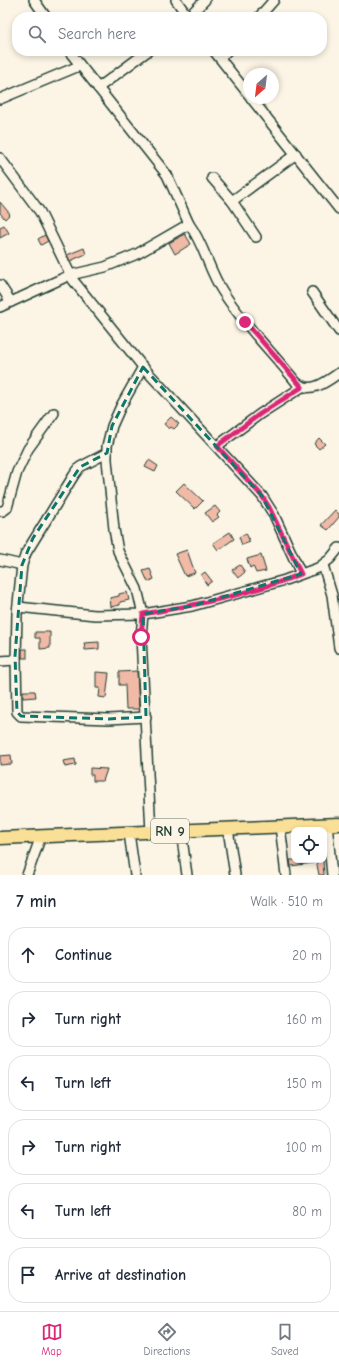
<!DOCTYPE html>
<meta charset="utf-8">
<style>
:root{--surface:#fff;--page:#f2f2f3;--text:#1f2937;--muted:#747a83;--line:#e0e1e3;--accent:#db2777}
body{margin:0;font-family:"Comic Neue",sans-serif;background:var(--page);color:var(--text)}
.controls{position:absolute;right:12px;bottom:12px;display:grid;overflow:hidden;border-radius:8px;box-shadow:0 2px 6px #0003}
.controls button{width:36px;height:36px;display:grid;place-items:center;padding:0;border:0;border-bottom:1px solid var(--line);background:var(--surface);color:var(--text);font:20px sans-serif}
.compass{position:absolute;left:243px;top:68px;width:36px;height:36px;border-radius:50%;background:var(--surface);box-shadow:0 2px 6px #0003;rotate:208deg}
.stop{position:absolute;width:12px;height:12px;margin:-9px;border:3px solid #db2777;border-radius:50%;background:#fff}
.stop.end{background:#db2777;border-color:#fff;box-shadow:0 1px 4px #0008}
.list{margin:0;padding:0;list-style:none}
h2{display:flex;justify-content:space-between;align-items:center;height:52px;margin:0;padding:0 16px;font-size:17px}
h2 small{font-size:13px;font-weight:400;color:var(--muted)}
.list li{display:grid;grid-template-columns:26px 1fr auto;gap:12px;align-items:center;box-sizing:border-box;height:56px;margin:0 8px 8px;padding:0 8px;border:1px solid var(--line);border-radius:16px}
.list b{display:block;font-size:15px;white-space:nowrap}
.list em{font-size:13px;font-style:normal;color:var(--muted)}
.icon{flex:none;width:22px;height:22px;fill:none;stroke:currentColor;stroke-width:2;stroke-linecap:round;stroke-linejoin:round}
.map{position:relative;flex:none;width:339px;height:875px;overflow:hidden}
.search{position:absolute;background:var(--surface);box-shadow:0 2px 6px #0003;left:12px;right:12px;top:12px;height:44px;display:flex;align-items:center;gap:10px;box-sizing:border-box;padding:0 14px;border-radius:16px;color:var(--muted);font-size:15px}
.sheet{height:436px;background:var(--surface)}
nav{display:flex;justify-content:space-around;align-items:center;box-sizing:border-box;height:56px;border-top:1px solid var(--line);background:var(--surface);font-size:11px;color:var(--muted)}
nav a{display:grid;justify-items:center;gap:2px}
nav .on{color:var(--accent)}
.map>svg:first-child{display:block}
</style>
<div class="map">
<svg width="339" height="875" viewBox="0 0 339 875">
<rect width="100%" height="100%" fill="#fcf5e5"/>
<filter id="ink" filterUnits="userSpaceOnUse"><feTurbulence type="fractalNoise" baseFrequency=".025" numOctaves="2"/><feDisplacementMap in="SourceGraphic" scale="8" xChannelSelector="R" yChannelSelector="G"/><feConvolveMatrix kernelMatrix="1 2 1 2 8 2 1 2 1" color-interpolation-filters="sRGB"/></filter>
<g filter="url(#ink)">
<g fill="#f1baa6" stroke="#1f3d34">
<path d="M0,202l10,12 -5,5 -5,-6z"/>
<path d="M4,225l5,8 -9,5v-11z"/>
<path d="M185,234l6,10 -16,10 -6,-11z"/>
<path d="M45,235l3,6 -7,4 -3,-6z"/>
<path d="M84,248l2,6 -16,7 -3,-6z"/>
<path d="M171,417l8,7 -5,5 -3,-2 -2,2 -5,-5z"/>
<path d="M319,438l6,6 -6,5 -5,-5z"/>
<path d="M149,460l9,6 -3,6 -10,-5z"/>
<path d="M184,483l19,18 -8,8 -19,-18z"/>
<path d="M215,506l5,6 -3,3 2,2 -7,5 -7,-9z"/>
<path d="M335,510l4,4v3l-11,13 -7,-5z"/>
<path d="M230,532l4,7 -16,11 -5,-7z"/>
<path d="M246,533l4,9 -8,3 -3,-8z"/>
<path d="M187,550l8,23 -10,3 -10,-22z"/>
<path d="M261,555l5,16 -10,2 -3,-7 -3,2 -3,-9z"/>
<path d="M240,565l5,7 -7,6 -6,-8z"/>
<path d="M150,569l4,10 -6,3 -5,-11z"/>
<path d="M205,572l7,9 -5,4 -6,-10z"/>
<path d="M127,592l2,8 -9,2v3l-9,2 -1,-9 9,-2v-2z"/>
<path d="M35,632h15v16l-10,1v-11h-5z"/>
<path d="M99,642v7l-14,1 -1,-7z"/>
<rect x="22" y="649" width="5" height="9"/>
<path d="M137,671l2,38h-13l-1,-24h-6v-13z"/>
<path d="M96,672l13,1 -3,25 -7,-1 1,-9h-4z"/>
<path d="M23,691h12l1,6 -13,1z"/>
<path d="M11,755l1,9 -12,1v-9z"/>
<path d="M75,759l1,6 -11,2 -2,-6z"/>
<path d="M90,768l17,1 -4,12h-10v-6h-3z"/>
<path d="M290,860h22l1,3 -22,3z"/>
<path d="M316,860h7l1,15h-5z"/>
</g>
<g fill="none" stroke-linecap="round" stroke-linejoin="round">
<g stroke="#1f3d34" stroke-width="12">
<g id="minor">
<path d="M34,0l12,17"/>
<path d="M176,0l12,17"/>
<path d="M188,17l17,-17"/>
<path d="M259,17l15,-17"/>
<path d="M69,51l98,124 22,49"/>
<path d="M214,51l35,44"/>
<path d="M220,58l7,-7"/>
<path d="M98,88l50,-37"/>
<path d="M251,98l88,111"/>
<path d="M0,99l79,-33"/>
<path d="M0,158l40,54 33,68 70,87 119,129 12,19 27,59"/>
<path d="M212,178l20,23 24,36"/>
<path d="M232,201l64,-47"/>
<path d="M0,285l11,17"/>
<path d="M312,292l27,39"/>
<path d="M0,307l70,-32 35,-8 32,-13 52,-30c15,20 20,47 34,68 21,33 49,60 73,90 14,13 30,0 43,-9"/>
<path d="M143,367l-22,39 -9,20 -5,20v14l7,69 4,22 19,38 6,25 -2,23 10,195"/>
<path d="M217,446l43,-32 42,-27"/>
<path d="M0,511h3l4,-3 10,-36 11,-23 26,-36"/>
<path d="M0,560l22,5"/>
<path d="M323,565l9,30 7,53"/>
<path d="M18,607l77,8 48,-1 49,-8 93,-26 33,-12 12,-9 9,-11"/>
<path d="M16,660l1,52 4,4 88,3 37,-2"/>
<path d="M0,661l16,-1 1,-47 5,-48 4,-12 48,-78 6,-8 27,-14"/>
<path d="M327,824l5,51"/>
<path d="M280,826l6,49"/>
<path d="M228,829l7,46"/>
<path d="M181,831l6,44"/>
<path d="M129,833l6,42"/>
<path d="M27,875l14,-39"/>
</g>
</g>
<g stroke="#1f3d34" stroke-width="15">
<path id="major" d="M0,838l339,-14"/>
</g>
<use href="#minor" stroke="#fcf5e5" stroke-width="9"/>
<use href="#major" stroke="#fadf96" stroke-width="12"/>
</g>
</g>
<g fill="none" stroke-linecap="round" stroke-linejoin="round" filter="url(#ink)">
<path stroke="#db2777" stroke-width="5" d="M141,637l2,-23c54,-9 108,-20 158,-40l-32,-67 -7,-11 -45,-50 43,-32 42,-27 -57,-65"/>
</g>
<path fill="none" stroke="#0f766e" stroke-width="3" stroke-dasharray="8 5" stroke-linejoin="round" d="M143,367l119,129 39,78 -109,32 -49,8 3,103 -37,2 -88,-3 -4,-4 -2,-56 7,-91 11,-27 47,-71 27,-14 5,-27z"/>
<g text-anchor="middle" stroke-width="3.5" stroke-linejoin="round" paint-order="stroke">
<rect fill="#fcf5e5" stroke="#617469" stroke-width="1" x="151" y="819" width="38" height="24" rx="3"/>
<g font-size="14" font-weight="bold" fill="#1f3d34">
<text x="170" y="836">RN 9</text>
</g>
</g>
</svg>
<div class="controls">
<button><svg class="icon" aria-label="locate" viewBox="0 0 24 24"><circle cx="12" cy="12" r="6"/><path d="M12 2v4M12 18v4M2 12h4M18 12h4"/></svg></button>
</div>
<svg class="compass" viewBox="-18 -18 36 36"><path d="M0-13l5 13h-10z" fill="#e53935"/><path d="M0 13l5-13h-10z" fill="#747a83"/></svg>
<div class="stop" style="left:141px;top:637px"></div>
<div class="stop end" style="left:245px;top:322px"></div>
<div class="search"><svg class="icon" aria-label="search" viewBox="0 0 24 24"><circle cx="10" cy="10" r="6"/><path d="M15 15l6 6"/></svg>Search here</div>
</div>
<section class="sheet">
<h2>7 min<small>Walk · 510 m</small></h2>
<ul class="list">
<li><svg class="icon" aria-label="ahead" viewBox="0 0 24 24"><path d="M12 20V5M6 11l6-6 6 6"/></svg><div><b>Continue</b></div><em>20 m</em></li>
<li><svg class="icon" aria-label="right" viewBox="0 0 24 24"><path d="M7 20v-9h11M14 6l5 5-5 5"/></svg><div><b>Turn right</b></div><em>160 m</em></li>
<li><svg class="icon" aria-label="left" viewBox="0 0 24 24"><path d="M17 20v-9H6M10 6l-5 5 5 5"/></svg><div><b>Turn left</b></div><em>150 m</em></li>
<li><svg class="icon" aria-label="right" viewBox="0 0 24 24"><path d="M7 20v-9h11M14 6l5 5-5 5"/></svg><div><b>Turn right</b></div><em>100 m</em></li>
<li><svg class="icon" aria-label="left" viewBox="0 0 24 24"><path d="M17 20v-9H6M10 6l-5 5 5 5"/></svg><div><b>Turn left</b></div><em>80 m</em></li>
<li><svg class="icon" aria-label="arrive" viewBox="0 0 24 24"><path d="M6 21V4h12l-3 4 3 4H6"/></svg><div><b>Arrive at destination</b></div></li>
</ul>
</section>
<nav>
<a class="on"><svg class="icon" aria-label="map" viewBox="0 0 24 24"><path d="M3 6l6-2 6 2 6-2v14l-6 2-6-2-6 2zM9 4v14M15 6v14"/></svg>Map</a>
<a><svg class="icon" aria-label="directions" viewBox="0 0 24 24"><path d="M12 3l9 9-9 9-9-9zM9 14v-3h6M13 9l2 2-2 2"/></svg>Directions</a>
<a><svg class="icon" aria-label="saved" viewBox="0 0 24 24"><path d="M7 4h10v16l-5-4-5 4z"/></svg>Saved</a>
</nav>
